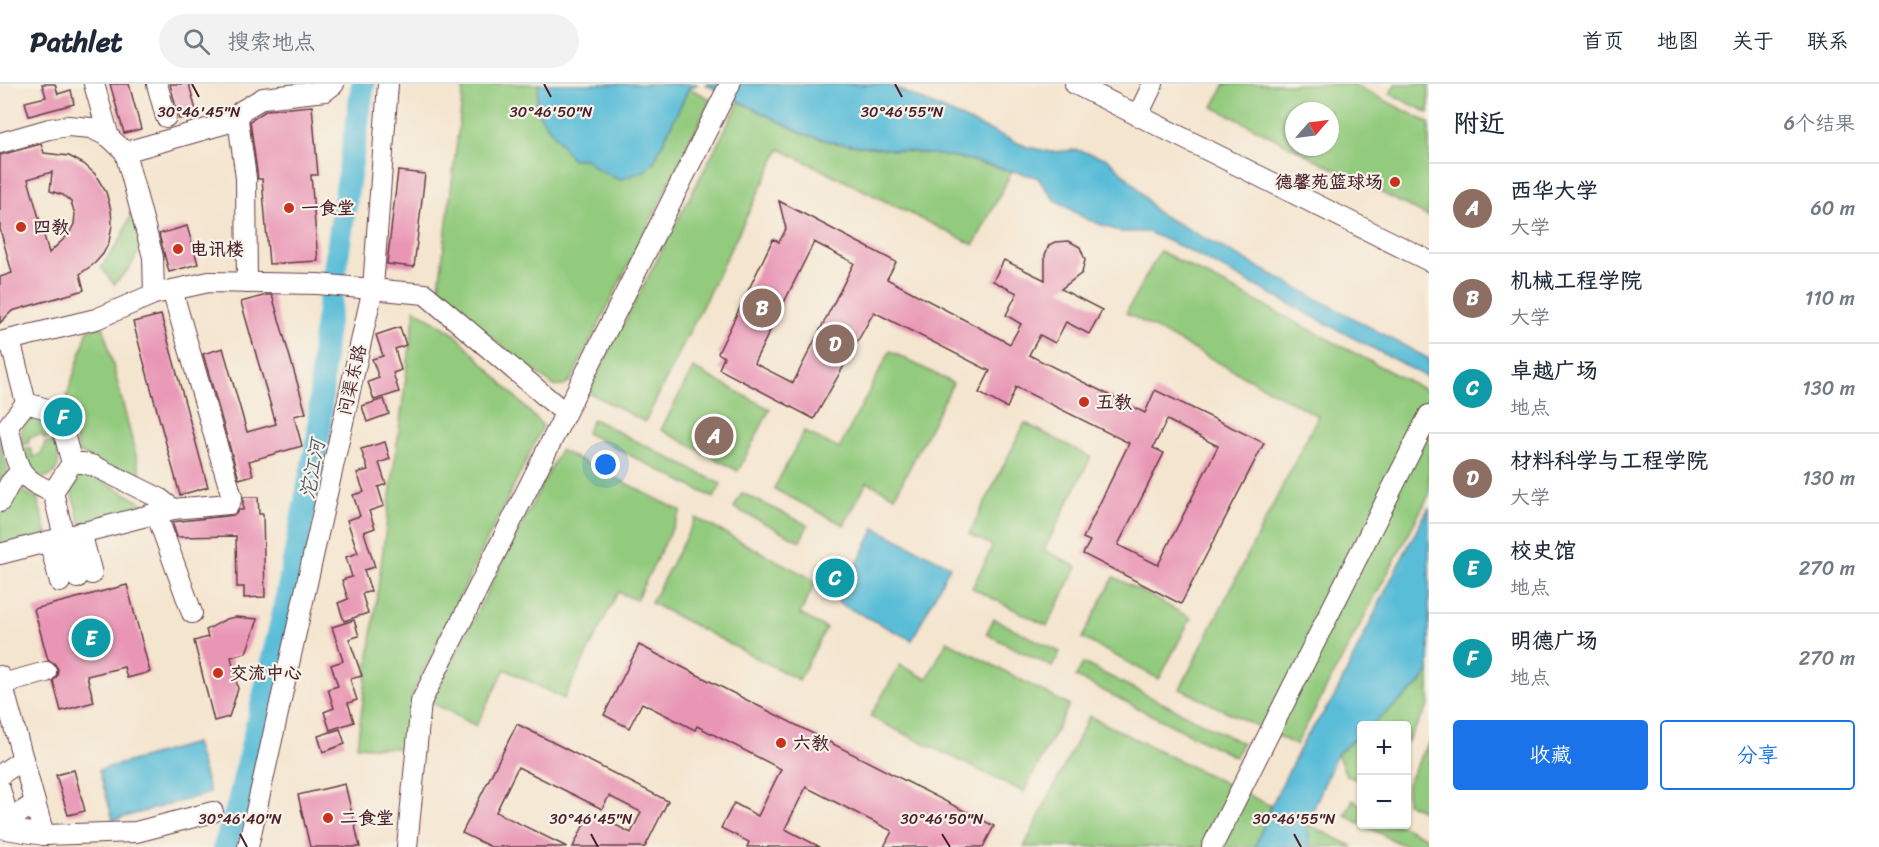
<!DOCTYPE html>
<html lang="zh">
<meta charset="utf-8">
<style>
:root{--surface:#fff;--page:#f2f2f3;--text:#1f2937;--muted:#747a83;--line:#e0e1e3;--accent:#1a73e8}
body{margin:0;font-family:Sriracha,"LXGW WenKai TC",sans-serif;background:var(--page);color:var(--text)}
.controls{position:absolute;right:18px;bottom:18px;display:grid;overflow:hidden;border-radius:6px;box-shadow:0 2px 4px #0004}
.controls button{width:54px;height:54px;display:grid;place-items:center;padding:0;border:0;border-bottom:2px solid var(--line);background:var(--surface);color:var(--text);font:30px sans-serif}
.compass{position:absolute;left:1285px;top:18px;width:54px;height:54px;border-radius:50%;background:var(--surface);box-shadow:0 2px 4px #0004;rotate:62deg}
.you{position:absolute;left:606px;top:381px;width:21px;height:21px;margin:-15px;border:4px solid #fff;border-radius:50%;background:#1a73e8;box-shadow:0 0 0 9px #1a73e833}
.badge{display:grid;place-items:center;width:39px;height:39px;border-radius:50%;background:var(--accent);color:#fff;font-size:20px;font-weight:700}
.pin{position:absolute;translate:-50% -50%;border:3px solid #fff;box-shadow:0 2px 6px #0006}
.list{margin:0;padding:0;list-style:none}
h2{display:flex;justify-content:space-between;align-items:center;height:78px;margin:0;padding:0 24px;font-size:26px}
h2 small{font-size:20px;font-weight:400;color:var(--muted)}
.list li{display:grid;grid-template-columns:39px 1fr auto;gap:18px;align-items:center;box-sizing:border-box;height:90px;padding:0 24px;border-top:2px solid var(--line)}
.list b{display:block;font-size:22px;white-space:nowrap}
.list p{margin:0;font-size:20px;white-space:nowrap;color:var(--muted)}
.list em{font-size:20px;font-style:normal;color:var(--muted)}
.actions{display:flex;gap:12px;padding:18px 24px}
.actions a{flex:1;padding:14px 0;border:2px solid var(--accent);border-radius:6px;text-align:center;font-size:21px;color:var(--accent)}
.actions .main{background:var(--accent);color:#fff}
.icon{flex:none;width:33px;height:33px;fill:none;stroke:currentColor;stroke-width:2;stroke-linecap:round;stroke-linejoin:round}
.map{position:relative;flex:none;width:1429px;height:763px;overflow:hidden}
header{display:flex;align-items:center;gap:36px;box-sizing:border-box;height:84px;padding:0 30px;background:var(--surface);border-bottom:2px solid var(--line)}
header strong{font-size:28px}
nav{display:flex;gap:33px;margin-inline-start:auto;font-size:21px}
.search{width:420px;height:54px;background:var(--page);display:flex;align-items:center;gap:15px;box-sizing:border-box;padding:0 21px;border-radius:33px;color:var(--muted);font-size:22px}
main{display:flex}
aside{flex:1;background:var(--surface)}
.map>svg:first-child{display:block}
</style>
<header>
<strong>Pathlet</strong>
<div class="search"><svg class="icon" aria-label="search" viewBox="0 0 24 24"><circle cx="10" cy="10" r="6"/><path d="M15 15l6 6"/></svg>搜索地点</div>
<nav><a>首页</a><a>地图</a><a>关于</a><a>联系</a></nav>
</header>
<main>
<div class="map">
<svg width="1429" height="763" viewBox="0 0 1429 763">
<rect width="100%" height="100%" fill="#f7f3e8"/>
<filter id="ink" filterUnits="userSpaceOnUse"><feTurbulence type="fractalNoise" baseFrequency=".0167" numOctaves="2"/><feDisplacementMap in="SourceGraphic" scale="12" xChannelSelector="R" yChannelSelector="G"/><feConvolveMatrix kernelMatrix="1 2 1 2 8 2 1 2 1" color-interpolation-filters="sRGB"/></filter>
<filter id="wash" filterUnits="userSpaceOnUse"><feTurbulence type="fractalNoise" baseFrequency=".008" numOctaves="4" result="noise"/><feDisplacementMap in="SourceGraphic" scale="24" xChannelSelector="R" yChannelSelector="G"/><feGaussianBlur stdDeviation="1.35" result="paint"/><feColorMatrix in="noise" values="0 0 0 0 0 0 0 0 0 0 0 0 0 0 0 0 0 1.4 0 .05"/><feComposite in="paint" operator="in"/></filter>
<g filter="url(#wash)">
<rect width="100%" height="100%" fill="#f4e5cf"/>
<g fill="#93cb7e" stroke="#6e7554" stroke-width="1.5" fill-rule="evenodd">
<path d="M464,0h75l-3,26 58,57 59,-4 36,-75 22,11 -140,281 -7,6h-10l-116,-90z"/>
<path d="M1225,0h128l76,39v94l-216,-110zM1294,27h36v36h-36z"/>
<path d="M1395,0h34v29l-39,-19z"/>
<path d="M740,17l64,33 32,9 120,14 56,14 -38,74 -194,-96 -135,273 -57,-30z"/>
<path d="M133,126l9,36 -13,23 -15,15 -13,-17 19,-26z"/>
<path d="M1160,167l269,141v103l-133,250 -116,-56 138,-273 -192,-103z"/>
<path d="M415,225l41,26 87,91 -130,266 -4,57 -52,-3z"/>
<path d="M103,242l41,161 -65,-35 -14,-50 23,-72z"/>
<path d="M890,267l63,32 -58,113 -28,-14 -23,43 -70,-36 30,-58 35,18z"/>
<path d="M693,284l77,41 -32,62 -77,-41z"/>
<path d="M37,334c11,3 14,8 17,18l-10,3 -2,-5 -14,4 1,5 -6,2c-4,-15 -1,-23 14,-27z"/>
<path d="M593,335l128,65 -7,14 -128,-65z"/>
<path d="M1025,339l66,34 -47,93 33,17 -30,59 -75,-38 21,-42 -24,-12z"/>
<path d="M0,350l8,38 -8,15z"/>
<path d="M55,358c5,15 7,36 -15,35l-12,-11 -4,-16 6,-2 3,9 8,-3 4,-11z"/>
<path d="M560,366l121,61 -45,89 -18,-8 -54,107 -59,-30 -29,57 -45,-24z"/>
<path d="M85,386l65,38 -69,17 -10,-34z"/>
<path d="M14,403l23,11 10,36 -47,12v-31z"/>
<path d="M742,409l66,32 -8,16 -66,-33z"/>
<path d="M696,434l120,63 -16,33 26,14 -27,52 -148,-77z"/>
<path d="M1114,493l77,41 -32,61 -77,-41z"/>
<path d="M994,535l66,33 -8,15 -66,-33z"/>
<path d="M947,557l122,64 -45,87 -154,-75 30,-52 27,14z"/>
<path d="M1083,579l159,80 -7,14 -159,-80z"/>
<path d="M1429,588v33l-22,37 -1,-16h-35l47,-40z"/>
<path d="M1089,632l182,90 -16,41h-231z"/>
<path d="M1361,650v48l-15,-7 -9,-21z"/>
<path d="M1429,658v72l-22,-11v-19z"/>
<path d="M1353,716l8,5v19l-16,-9z"/>
<path d="M1307,740l47,23h-43z"/>
<path d="M1363,741h37l29,14 -2,8h-20z"/>
</g>
<g fill="#5abdd8" stroke="#526e82" stroke-width="1.5">
<path d="M539,0h159l-9,4 -36,75 -9,8 -25,9 -25,-13 -8,-8h-14l-36,-49z"/>
<path d="M705,0h181l141,63 24,5 26,-2 31,9 27,26 21,27 273,147v19l-247,-131 -34,-15h-27l-35,-13 -32,-20 -17,-22 -81,-20 -120,-14 -32,-9z"/>
<path d="M1429,423v165l-11,14 -47,39 -9,1 -1,8 -24,20 -30,70 4,23h-56l16,-41 34,-67 29,-41 61,-127z"/>
<path d="M875,444l75,38 -38,74 -74,-37z"/>
<path d="M195,659l15,50 -97,27 -14,-50z"/>
</g>
<g fill="none" stroke-linecap="round" stroke-linejoin="round">
<path stroke="#5abdd8" stroke-width="24" d="M225,763l13,-40 47,-199 34,-174 5,-92 39,-258"/>
</g>
<g id="blocks">
<g fill="#e996b5" fill-rule="evenodd">
<path d="M42,0h13l3,10 13,-4 3,14 -45,12 -4,-14 21,-5z"/>
<path d="M110,0h19l12,45 -17,4z"/>
<path d="M170,0h19l8,30 -18,5z"/>
<path d="M312,22l6,69h-7l7,86 -49,3 -7,-85h-4l-8,-58 17,-11z"/>
<path d="M41,60l3,9 25,3 15,8 11,10 11,18 5,18 1,15 -3,17 -6,12 -8,9 -15,11 4,16 -72,21 -12,12v-46l12,-4 -12,-44v-74zM52,88l-2,19 13,4 8,7 4,12 -1,10 -5,10 -20,19 -21,-74z"/>
<path d="M398,87l27,3 -11,93 -27,-3z"/>
<path d="M779,117l117,61 -9,17 123,65 11,-20 -15,-9 11,-22 -24,-12 11,-21 41,20v-25l4,-10 6,-3 14,-1 11,6 5,13 -3,13 -21,16 41,21 -13,24 -23,-12 -11,21 -15,-8 -11,20 116,58 10,-23 109,53 -83,161 -98,-50 7,-13 -7,-3 46,-95 -113,-56 -9,21 -28,-15 11,-22 -116,-59 -60,107 -95,-50 5,-12 -6,-4 55,-114 6,3 7,-13zM814,158l40,21 -61,120 -39,-20zM1167,336l51,26 -60,119 -40,-20 46,-92 -11,-5z"/>
<path d="M187,142l11,38 -29,8 -10,-38z"/>
<path d="M267,211h5l34,118 -12,3 8,30 -53,15 4,14 -14,4 -36,-125 20,-6 24,84 29,-8 -35,-122z"/>
<path d="M161,231l47,172 -28,8 -47,-173z"/>
<path d="M400,243l6,18 -11,4 6,21 -8,3 6,19 -25,8 -6,-18 11,-4 -7,-19 11,-3 -7,-21z"/>
<path d="M384,315l5,15 -22,8 -5,-16z"/>
<path d="M385,358l5,17 -11,4 7,21 -8,3 6,19 -15,5 6,17 -11,4 11,35 -11,3 7,21 -9,3 6,19 -24,8 -6,-18 10,-4 -6,-19 10,-3 -6,-20 12,-4 -11,-33 13,-4 -7,-21 11,-3 -7,-19 11,-3 -7,-21z"/>
<path d="M243,413h15l1,17h4l2,83 -21,1v-11h-7l-1,-51 -59,1 -5,-15 63,-7 4,-5h4z"/>
<path d="M127,501l23,87 -23,6 -3,-11 -37,9 7,26 -33,9 -8,-30 4,-5 1,-7 -4,-6 -6,-3 -14,-51z"/>
<path d="M236,533l22,2 -12,34 -15,4 7,32 -9,28 -15,4 -20,-80 14,-4 -2,-7 20,-11z"/>
<path d="M354,536l5,16 -10,3 13,37 -12,3 7,21 -9,3 6,19 -24,8 -6,-18 10,-4 -6,-19 10,-3 -7,-21 12,-4 -11,-34z"/>
<path d="M639,561l355,181 -11,21h-99l8,-16 -86,-44 -21,42 35,18h-73l2,-5 -28,-14 13,-25 24,13 23,-47 -84,-43 -2,4 -53,-27 -13,25 -25,-13z"/>
<path d="M517,640l151,77 -23,46h-72l17,-35 41,21 10,-21 -32,-16 -7,13 -84,-42 -22,45 71,35h-76l-29,-14z"/>
<path d="M340,645l5,15 -22,8 -5,-16z"/>
<path d="M74,686l11,41 -17,4 -12,-40z"/>
<path d="M345,700l15,63h-50l-12,-52z"/>
</g>
</g>
</g>
<g filter="url(#ink)">
<use href="#blocks" fill-opacity="0" stroke="#643d44" stroke-width="1.5"/>
<g fill="none" stroke-linecap="round" stroke-linejoin="round">
<g stroke="#643d44" stroke-width="22">
<g id="minor">
<path d="M94,0l15,53"/>
<path d="M157,0l9,33"/>
<path d="M1075,0l354,177"/>
<path d="M1138,31l15,-31"/>
<path d="M238,36l8,58 1,105"/>
<path d="M0,59l49,-14 19,-3 23,2 18,9 16,15 28,105 1,37"/>
<path d="M125,68l113,-32 3,-9 22,-13 62,-7 9,-7"/>
<path d="M10,256l16,63"/>
<path d="M0,258l96,-23 58,-25 55,-12 109,2 107,10 140,119"/>
<path d="M26,319l32,9 14,51 -19,29c-40,-15 -35,-29 -45,-66z"/>
<path d="M72,379h11l11,3 65,32 14,11"/>
<path d="M53,408l11,45"/>
<path d="M0,418l10,-19 10,-11"/>
<path d="M156,429l36,100"/>
<path d="M81,448l11,42"/>
<path d="M67,452l10,42"/>
<path d="M49,457l11,41"/>
<path d="M0,470l173,-45 56,-5 3,-7 -60,-207"/>
<path d="M0,592l44,159"/>
<path d="M2,600l44,-12"/>
<path d="M0,691l23,-16"/>
<path d="M0,705l9,31"/>
<path d="M0,742l35,-23"/>
<path d="M0,744l44,7 92,-3 77,-20"/>
<path d="M248,763l125,-559 15,-204"/>
<path d="M407,763l14,-145 309,-618"/>
<path d="M1212,763l217,-432"/>
</g>
</g>
<use href="#minor" stroke="#fff" stroke-width="20"/>
</g>
</g>
<path fill="none" stroke="#4a1f2b" stroke-width="2" d="M192,0l7,13M544,0l7,13M895,0l7,13M240,750l7,13M591,750l7,13M942,750l8,13M1294,750l7,13"/>
<g fill="#c8321e" stroke="#f7f3e8" stroke-width="2">
<circle cx="1395" cy="98" r="6"/>
<circle cx="289" cy="124" r="6"/>
<circle cx="21" cy="143" r="6"/>
<circle cx="178" cy="165" r="6"/>
<circle cx="1084" cy="318" r="6"/>
<circle cx="218" cy="589" r="6"/>
<circle cx="781" cy="659" r="6"/>
<circle cx="328" cy="734" r="6"/>
</g>
<g text-anchor="middle" stroke-width="4.5" stroke-linejoin="round" paint-order="stroke">
<g font-size="18" font-weight="bold" fill="#4a1f2b" stroke="#f7f3e8" text-anchor="start">
<text x="1383" y="104" text-anchor="end">德馨苑篮球场</text>
<text x="301" y="130">一食堂</text>
<text x="33" y="149">四教</text>
<text x="190" y="171">电讯楼</text>
<text x="1096" y="324">五教</text>
<text x="230" y="595">交流中心</text>
<text x="793" y="665">六教</text>
<text x="340" y="740">二食堂</text>
</g>
<g font-size="18" fill="#4a1f2b" stroke="#f7f3e8">
<text transform="translate(352 296) rotate(-77)" y="6">问渠东路</text>
</g>
<g font-size="20" font-style="italic" fill="#505668" stroke="#f7f3e8">
<text transform="translate(312 385) rotate(-79)" y="7">沱江河</text>
</g>
</g>
<g font-size="15" text-anchor="middle" fill="#4a1f2b" stroke="#f7f3e8" stroke-width="4.5" stroke-linejoin="round" paint-order="stroke">
<text x="199" y="33">30°46'45"N</text>
<text x="551" y="33">30°46'50"N</text>
<text x="902" y="33">30°46'55"N</text>
<text x="240" y="740">30°46'40"N</text>
<text x="591" y="740">30°46'45"N</text>
<text x="942" y="740">30°46'50"N</text>
<text x="1294" y="740">30°46'55"N</text>
</g>
</svg>
<div class="controls">
<button>+</button>
<button>−</button>
</div>
<svg class="compass" viewBox="-18 -18 36 36"><path d="M0-13l5 13h-10z" fill="#e53935"/><path d="M0 13l5-13h-10z" fill="#747a83"/></svg>
<div class="you"></div>
<div class="pin badge" style="left:714px;top:352px;background:#8d6e63">A</div>
<div class="pin badge" style="left:762px;top:224px;background:#8d6e63">B</div>
<div class="pin badge" style="left:835px;top:494px;background:#0f9aa8">C</div>
<div class="pin badge" style="left:835px;top:260px;background:#8d6e63">D</div>
<div class="pin badge" style="left:91px;top:554px;background:#0f9aa8">E</div>
<div class="pin badge" style="left:63px;top:333px;background:#0f9aa8">F</div>
</div>
<aside>
<h2>附近<small>6个结果</small></h2>
<ul class="list">
<li><span class="badge" style="background:#8d6e63">A</span><div><b>西华大学</b><p>大学</p></div><em>60 m</em></li>
<li><span class="badge" style="background:#8d6e63">B</span><div><b>机械工程学院</b><p>大学</p></div><em>110 m</em></li>
<li><span class="badge" style="background:#0f9aa8">C</span><div><b>卓越广场</b><p>地点</p></div><em>130 m</em></li>
<li><span class="badge" style="background:#8d6e63">D</span><div><b>材料科学与工程学院</b><p>大学</p></div><em>130 m</em></li>
<li><span class="badge" style="background:#0f9aa8">E</span><div><b>校史馆</b><p>地点</p></div><em>270 m</em></li>
<li><span class="badge" style="background:#0f9aa8">F</span><div><b>明德广场</b><p>地点</p></div><em>270 m</em></li>
</ul>
<div class="actions"><a class="main">收藏</a><a>分享</a></div>
</aside>
</main>
